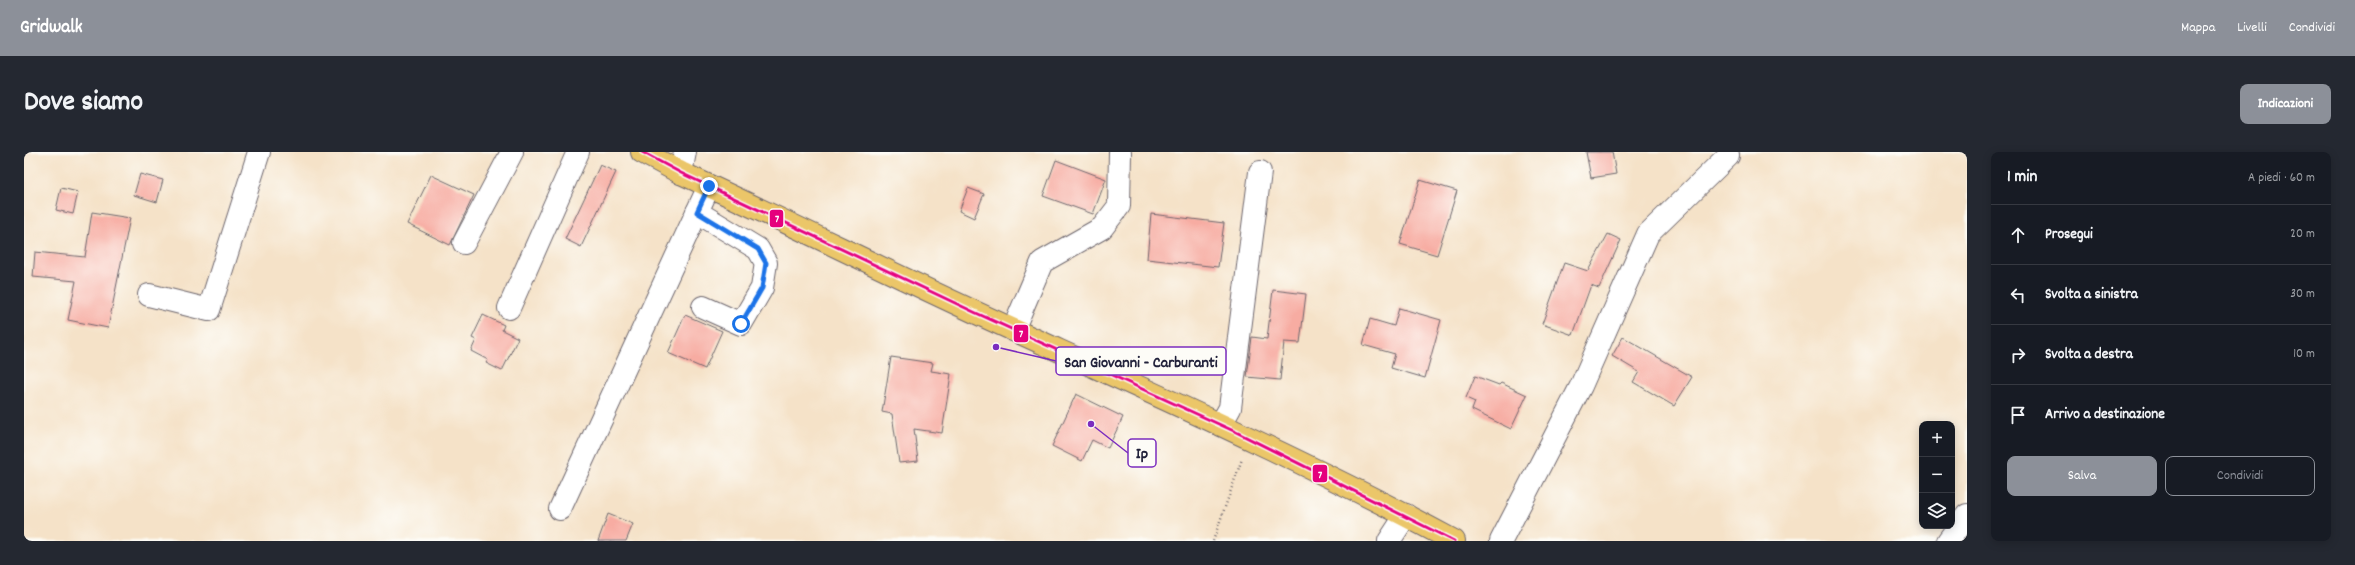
<!DOCTYPE html>
<html lang="it">
<meta charset="utf-8">
<style>
body{margin:0;font-family:Dekko,sans-serif;background:#242831;color:#f1f3f6}
.controls{position:absolute;right:12px;bottom:12px;display:grid;overflow:hidden;border-radius:8px;box-shadow:0 2px 10px #0003}
.controls button{width:36px;height:36px;display:grid;place-items:center;padding:0;border:0;border-bottom:1px solid #363941;background:#171b24;color:#f1f3f6;font:20px sans-serif}
.stop{position:absolute;width:12px;height:12px;margin:-9px;border:3px solid #1a73e8;border-radius:50%;background:#fff}
.stop.end{background:#1a73e8;border-color:#fff;box-shadow:0 1px 4px #0008}
.list{margin:0;padding:0;list-style:none}
h2{display:flex;justify-content:space-between;align-items:center;height:52px;margin:0;padding:0 16px;font-size:17px}
h2 small{font-size:13px;font-weight:400;color:#9ea1a6}
.list li{display:grid;grid-template-columns:26px 1fr auto;gap:12px;align-items:center;box-sizing:border-box;height:60px;padding:0 16px;border-top:1px solid #363941}
.list b{display:block;font-size:15px;white-space:nowrap}
.list em{font-size:13px;font-style:normal;color:#9ea1a6}
.actions{display:flex;gap:8px;padding:12px 16px}
.actions a{flex:1;padding:9px 0;border:1px solid #8c9099;border-radius:8px;text-align:center;font-size:14px;color:#8c9099}
.actions .main{background:#8c9099;color:#fff}
.icon{flex:none;width:22px;height:22px;fill:none;stroke:currentColor;stroke-width:2;stroke-linecap:round;stroke-linejoin:round}
.map{position:relative;flex:none;width:1943px;height:389px;overflow:hidden;border-radius:8px}
header{display:flex;align-items:center;gap:24px;box-sizing:border-box;height:56px;padding:0 20px;background:#8c9099;color:#fff}
header strong{font-size:19px}
nav{display:flex;gap:22px;margin-inline-start:auto;font-size:14px}
.intro{display:flex;align-items:center;justify-content:space-between;box-sizing:border-box;height:96px;padding:0 24px}
h1{margin:0;font-size:28px}
.button{padding:10px 18px;border-radius:8px;background:#8c9099;color:#fff;font-size:14px;font-weight:700}
main{display:flex;gap:24px;padding:0 24px}
aside{flex:1;background:#171b24;border-radius:8px;box-shadow:0 2px 10px #0003}
.map>svg:first-child{display:block}
.building{fill:#f7aca2}
.lines{fill:none;stroke-linecap:round;stroke-linejoin:round}
.minor-casing{stroke:#6c656c;stroke-width:24}
.major-casing{stroke:#6c656c;stroke-width:24}
.path{stroke:#6c656c;stroke-width:2.5;stroke-dasharray:1 3;stroke-linecap:butt}
.minor{stroke:#fff;stroke-width:22}
.major{stroke:#ebc669;stroke-width:22}
.bus-1-casing{stroke:#fdfcf7;stroke-width:6}
.bus-1{stroke:#e5007d;stroke-width:3}
.route{stroke:#1a73e8;stroke-width:5}
.leader{fill:none;stroke:#7b2cbf;stroke-width:1.5}
.callout-dot{fill:#7b2cbf;stroke:#fdfcf7;stroke-width:1.5}
.callout{fill:#fdfcf7;stroke:#7b2cbf;stroke-width:1.5}
.callout-label{font-size:16px;text-anchor:middle;font-weight:bold;fill:#22223b}
.line-badge{stroke:#fdfcf7;stroke-width:1.5}
.badge-label{font-size:11px;text-anchor:middle;font-weight:bold;fill:#fff}
</style>
<header>
<strong>Gridwalk</strong>
<nav><a>Mappa</a><a>Livelli</a><a>Condividi</a></nav>
</header>
<div class="intro"><h1>Dove siamo</h1><a class="button">Indicazioni</a></div>
<main>
<div class="map">
<svg width="1943" height="389" viewBox="0 0 1943 389">
<rect width="100%" height="100%" fill="#fdfcf7"/>
<filter id="ink" filterUnits="userSpaceOnUse"><feTurbulence type="fractalNoise" baseFrequency=".025" numOctaves="2"/><feDisplacementMap in="SourceGraphic" scale="8" xChannelSelector="R" yChannelSelector="G"/><feConvolveMatrix kernelMatrix="1 2 1 2 8 2 1 2 1" color-interpolation-filters="sRGB"/></filter>
<filter id="wash" filterUnits="userSpaceOnUse"><feTurbulence type="fractalNoise" baseFrequency=".012" numOctaves="4" result="noise"/><feDisplacementMap in="SourceGraphic" scale="16" xChannelSelector="R" yChannelSelector="G"/><feGaussianBlur stdDeviation="0.9" result="paint"/><feColorMatrix in="noise" values="0 0 0 0 0 0 0 0 0 0 0 0 0 0 0 0 0 1.4 0 .05"/><feComposite in="paint" operator="in"/></filter>
<g filter="url(#wash)">
<rect width="100%" height="100%" fill="#f5e2c8"/>
<g id="blocks">
<!-- building -->
<g class="building">
<path d="M 1562,0 L 1588,0 L 1592,22 L 1567,26 Z"/>
<path d="M 1032,8 L 1082,27 L 1069,62 L 1019,44 Z"/>
<path d="M 576,13 L 592,20 L 557,95 L 541,87 Z"/>
<path d="M 116,22 L 139,28 L 133,50 L 110,43 Z"/>
<path d="M 407,23 L 450,43 L 426,93 L 383,72 Z"/>
<path d="M 1396,28 L 1433,39 L 1413,103 L 1376,92 Z"/>
<path d="M 37,36 L 54,40 L 49,62 L 32,58 Z"/>
<path d="M 944,36 L 960,42 L 950,66 L 935,59 Z"/>
<path d="M 68,60 L 106,66 L 84,176 L 44,168 L 52,129 L 9,125 L 11,100 L 61,105 Z"/>
<path d="M 1127,62 L 1200,71 L 1194,115 L 1123,107 Z"/>
<path d="M 1584,82 L 1597,88 L 1575,136 L 1567,133 L 1549,183 L 1518,172 L 1540,111 L 1564,119 Z"/>
<path d="M 1249,138 L 1282,142 L 1276,191 L 1260,190 L 1256,228 L 1223,225 L 1228,185 L 1243,187 Z"/>
<path d="M 1375,156 L 1417,168 L 1401,226 L 1367,216 L 1371,202 L 1339,193 L 1346,167 L 1370,174 Z"/>
<path d="M 459,163 L 480,173 L 478,178 L 494,186 L 478,219 L 462,211 L 464,208 L 447,199 L 452,188 L 448,186 Z"/>
<path d="M 661,163 L 698,179 L 681,217 L 644,201 Z"/>
<path d="M 1599,185 L 1668,225 L 1650,254 L 1609,230 L 1615,220 L 1588,204 Z"/>
<path d="M 867,205 L 909,211 L 907,219 L 927,222 L 918,281 L 890,277 L 894,309 L 875,311 L 868,262 L 858,260 Z"/>
<path d="M 1451,224 L 1475,233 L 1477,231 L 1503,243 L 1487,277 L 1448,258 L 1451,250 L 1442,246 Z"/>
<path d="M 1052,242 L 1099,265 L 1084,296 L 1068,288 L 1058,309 L 1028,294 Z"/>
<path d="M 584,362 L 609,372 L 602,389 L 574,389 Z"/>
</g>
</g>
</g>
<g filter="url(#ink)">
<use href="#blocks" fill-opacity="0" stroke="#6c656c" stroke-width="1"/>
<g class="lines">
<defs>
<g id="minor">
<path d="M 657,21 L 661,0"/>
<path d="M 673,60 L 734,97 L 742,111 L 738,136 L 717,172 L 679,155"/>
<path d="M 440,91 L 488,0"/>
<path d="M 125,143 L 185,158 L 235,0"/>
<path d="M 485,156 L 554,0"/>
<path d="M 989,178 L 1018,110 L 1078,76 L 1095,54 L 1096,0"/>
<path d="M 1197,272 L 1206,256 L 1236,20"/>
<path d="M 536,357 L 685,34"/>
<path d="M 1365,389 L 1382,363"/>
<path d="M 1477,389 L 1557,234 L 1624,82 L 1704,4"/>
<path d="M 1924,389 L 1943,363"/>
</g>
<path id="major" d="M 618,0 L 657,21 C 769,72 879,128 992,179 C 1139,246 1287,312 1430,389"/>
</defs>
<!-- minor casing -->
<use href="#minor" class="minor-casing"/>
<!-- major casing -->
<use href="#major" class="major-casing"/>
<!-- path -->
<path class="path" d="M 1189,389 L 1218,307"/>
<!-- minor -->
<use href="#minor" class="minor"/>
<!-- major -->
<use href="#major" class="major"/>
<defs>
<path id="bus-1" d="M 618,0 L 657,21 L 950,160 L 1212,280 L 1430,389"/>
</defs>
<!-- bus-1 casing -->
<use href="#bus-1" class="bus-1-casing"/>
<!-- bus-1 -->
<use href="#bus-1" class="bus-1"/>
</g>
</g>
<g class="lines" filter="url(#ink)">
<!-- route -->
<path class="route" d="M 685,34 L 673,60 L 734,97 L 742,111 L 738,136 L 717,172"/>
</g>
<!-- callouts -->
<path class="leader" d="M972 195L1032 209M1067 272L1104 301"/>
<g class="callout-dot">
<circle cx="972" cy="195" r="4"/>
<circle cx="1067" cy="272" r="4"/>
</g>
<g class="callout">
<rect x="1032" y="195" width="170" height="28" rx="4"/>
<rect x="1104" y="287" width="28" height="28" rx="4"/>
</g>
<g class="callout-label">
<text x="1117" y="215">San Giovanni - Carburanti</text>
<text x="1118" y="306">Ip</text>
</g>
<g class="line-badge">
<rect x="745" y="57" width="15" height="19" rx="4" fill="#e5007d"/>
<rect x="989" y="172" width="16" height="19" rx="4" fill="#e5007d"/>
<rect x="1288" y="312" width="16" height="19" rx="4" fill="#e5007d"/>
</g>
<g class="badge-label">
<text x="753" y="70">7</text>
<text x="997" y="185">7</text>
<text x="1296" y="326">7</text>
</g>
</svg>
<div class="controls">
<button>+</button>
<button>−</button>
<button><svg class="icon" aria-label="layers" viewBox="0 0 24 24"><path d="M12 4l9 5-9 5-9-5zM3 14l9 5 9-5"/></svg></button>
</div>
<div class="stop" style="left:717px;top:172px"></div>
<div class="stop end" style="left:685px;top:34px"></div>
</div>
<aside>
<h2>1 min<small>A piedi · 60 m</small></h2>
<ul class="list">
<li><svg class="icon" aria-label="ahead" viewBox="0 0 24 24"><path d="M12 20V5M6 11l6-6 6 6"/></svg><div><b>Prosegui</b></div><em>20 m</em></li>
<li><svg class="icon" aria-label="left" viewBox="0 0 24 24"><path d="M17 20v-9H6M10 6l-5 5 5 5"/></svg><div><b>Svolta a sinistra</b></div><em>30 m</em></li>
<li><svg class="icon" aria-label="right" viewBox="0 0 24 24"><path d="M7 20v-9h11M14 6l5 5-5 5"/></svg><div><b>Svolta a destra</b></div><em>10 m</em></li>
<li><svg class="icon" aria-label="arrive" viewBox="0 0 24 24"><path d="M6 21V4h12l-3 4 3 4H6"/></svg><div><b>Arrivo a destinazione</b></div></li>
</ul>
<div class="actions"><a class="main">Salva</a><a>Condividi</a></div>
</aside>
</main>
